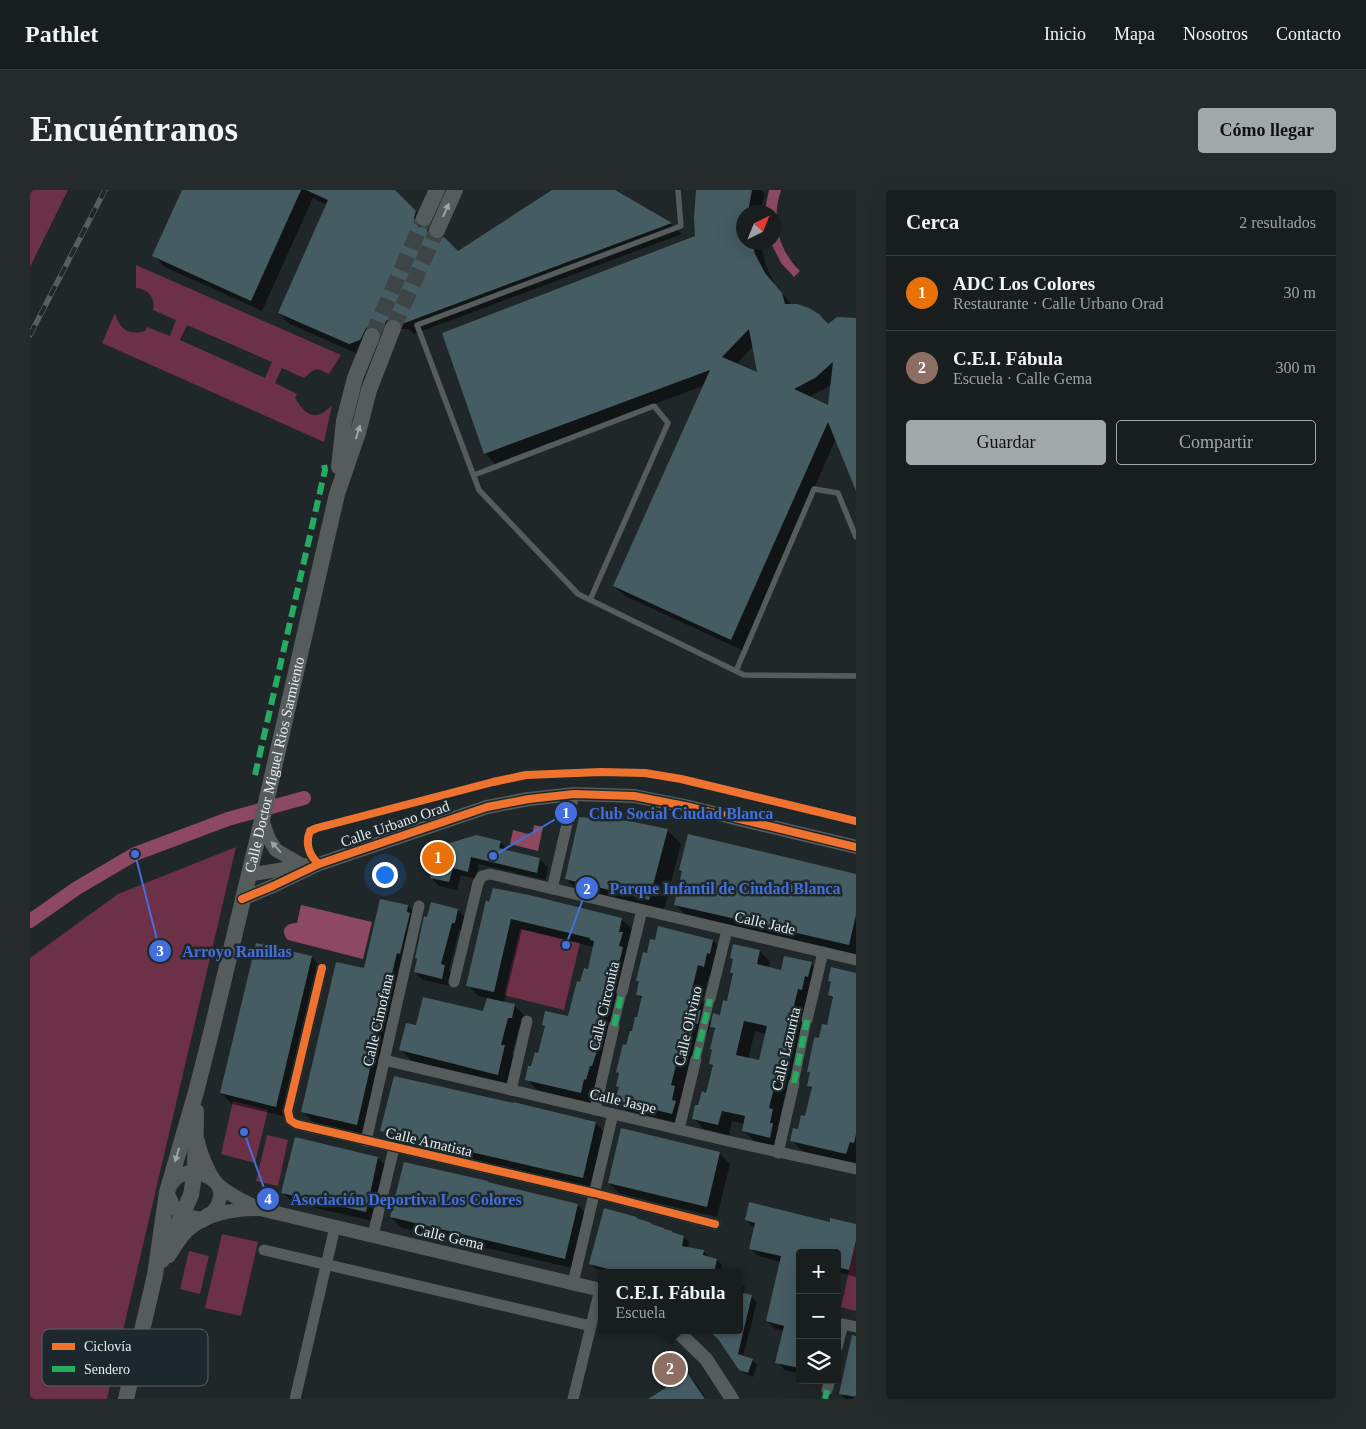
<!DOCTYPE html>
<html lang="es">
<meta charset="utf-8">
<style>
body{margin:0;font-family:"Times New Roman",serif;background:#252a2b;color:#f1f3f6}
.controls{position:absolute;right:15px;bottom:15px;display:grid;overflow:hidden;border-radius:5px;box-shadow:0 5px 20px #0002}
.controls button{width:45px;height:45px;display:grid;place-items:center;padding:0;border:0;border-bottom:1px solid #363b3c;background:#181d1e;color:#f1f3f6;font:25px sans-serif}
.compass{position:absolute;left:706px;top:15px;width:45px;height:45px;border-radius:50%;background:#181d1e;box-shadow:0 5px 20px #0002;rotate:43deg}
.you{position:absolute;left:354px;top:684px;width:18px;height:18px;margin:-12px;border:4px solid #fff;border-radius:50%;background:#1a73e8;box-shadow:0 0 0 8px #1a73e833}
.badge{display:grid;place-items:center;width:32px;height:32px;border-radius:50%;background:#a1a8aa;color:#fff;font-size:16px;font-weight:700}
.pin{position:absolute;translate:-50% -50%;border:2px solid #fff;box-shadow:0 1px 5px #0006}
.popup{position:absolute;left:568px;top:1079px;width:145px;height:65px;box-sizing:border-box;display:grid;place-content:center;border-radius:5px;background:#181d1e;filter:drop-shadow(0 1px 4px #0005);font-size:16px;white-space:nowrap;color:#9fa2a4}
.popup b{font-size:19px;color:#f1f3f6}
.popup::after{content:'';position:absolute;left:50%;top:100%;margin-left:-10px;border:10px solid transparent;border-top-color:#181d1e}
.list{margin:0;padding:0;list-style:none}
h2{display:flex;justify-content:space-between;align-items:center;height:65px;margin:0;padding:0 20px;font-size:21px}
h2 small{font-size:16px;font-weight:400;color:#9fa2a4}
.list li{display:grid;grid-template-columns:32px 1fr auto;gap:15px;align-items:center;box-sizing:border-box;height:75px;padding:0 20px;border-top:1px solid #363b3c}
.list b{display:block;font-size:19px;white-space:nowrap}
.list p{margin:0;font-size:16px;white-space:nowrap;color:#9fa2a4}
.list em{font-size:16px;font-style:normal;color:#9fa2a4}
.actions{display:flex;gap:10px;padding:15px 20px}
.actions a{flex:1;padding:11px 0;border:1px solid #a1a8aa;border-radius:5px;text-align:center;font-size:18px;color:#a1a8aa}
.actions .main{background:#a1a8aa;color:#111}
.icon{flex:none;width:28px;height:28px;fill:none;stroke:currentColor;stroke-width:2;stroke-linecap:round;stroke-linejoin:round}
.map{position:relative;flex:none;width:826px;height:1209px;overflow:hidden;border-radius:5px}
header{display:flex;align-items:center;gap:30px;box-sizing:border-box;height:70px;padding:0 25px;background:#181d1e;border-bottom:1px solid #363b3c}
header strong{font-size:24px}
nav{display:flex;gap:28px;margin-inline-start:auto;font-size:18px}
.intro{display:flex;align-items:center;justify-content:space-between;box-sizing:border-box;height:120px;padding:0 30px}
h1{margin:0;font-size:35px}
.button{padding:12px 22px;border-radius:5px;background:#a1a8aa;color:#111;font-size:18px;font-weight:700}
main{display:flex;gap:30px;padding:0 30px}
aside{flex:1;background:#181d1e;border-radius:5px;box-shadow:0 5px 20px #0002}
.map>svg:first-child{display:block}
.green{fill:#6c3047;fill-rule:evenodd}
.water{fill:#8c4961}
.shadow{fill:#0007;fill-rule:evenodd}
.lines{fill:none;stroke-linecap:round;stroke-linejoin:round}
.canal{stroke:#8c4961;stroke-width:14}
.building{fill:#455c63;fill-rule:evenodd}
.secondary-tunnel{stroke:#3e4546;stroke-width:16;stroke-dasharray:16 8;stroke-linecap:butt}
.service{stroke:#565b5c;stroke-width:5.5}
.pedestrian{stroke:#565b5c;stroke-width:9}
.minor{stroke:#565b5c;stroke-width:11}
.tertiary{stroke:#565b5c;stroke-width:14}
.secondary{stroke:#565b5c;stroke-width:16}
.rail-casing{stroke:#585d5e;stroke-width:5.5}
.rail{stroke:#1d282c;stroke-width:4;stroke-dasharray:11;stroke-linecap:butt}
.quiet{stroke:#26ab63;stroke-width:6;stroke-dasharray:12 6;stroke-linecap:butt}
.cycleway-casing{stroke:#1d282c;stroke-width:11}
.cycleway{stroke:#ef722f;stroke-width:8}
.oneway{fill:#9ea4a6}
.labels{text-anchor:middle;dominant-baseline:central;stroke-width:5;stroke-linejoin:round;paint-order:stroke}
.street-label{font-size:15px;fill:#e6edf0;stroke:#1d282c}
.key{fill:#1d282c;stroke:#596367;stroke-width:1}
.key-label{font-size:14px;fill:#e6edf0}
.leader{fill:none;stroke:#456edd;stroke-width:2}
.callout-dot{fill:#456edd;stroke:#1d282c;stroke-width:2}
.mark-label{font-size:15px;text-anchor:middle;font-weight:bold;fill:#fff}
.callout-label{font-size:16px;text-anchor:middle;font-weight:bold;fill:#456edd;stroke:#1d282c;stroke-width:5;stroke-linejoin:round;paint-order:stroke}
</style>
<header>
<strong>Pathlet</strong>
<nav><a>Inicio</a><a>Mapa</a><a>Nosotros</a><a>Contacto</a></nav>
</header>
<div class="intro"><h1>Encuéntranos</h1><a class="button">Cómo llegar</a></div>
<main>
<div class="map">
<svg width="826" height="1209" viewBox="0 0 826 1209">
<rect width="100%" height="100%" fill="#202728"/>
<!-- green -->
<g class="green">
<path d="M 0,0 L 38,0 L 0,77 Z"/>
<path d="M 106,75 L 311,165 L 299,184 L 288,179 L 282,181 L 274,188 L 252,178 L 245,193 L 267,204 L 265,208 C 276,226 286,232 302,215 L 294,252 L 72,153 L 85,123 C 89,139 99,146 115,141 L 117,137 L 140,146 L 146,130 L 123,120 C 126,108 118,99 106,98 ZM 157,135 L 242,172 L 235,188 L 150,150 Z"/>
<path d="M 206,657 L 77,1209 L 0,1209 L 0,768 L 88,704 Z"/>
<path d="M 490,739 L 550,753 L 534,820 L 474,805 Z"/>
<path d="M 203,911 L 238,920 L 225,973 L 191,964 Z"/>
<path d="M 237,945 L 258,950 L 248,996 L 226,991 Z"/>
<path d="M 192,1044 L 228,1052 L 211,1126 L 175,1118 Z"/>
<path d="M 826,1050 L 826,1121 L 811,1117 Z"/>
<path d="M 159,1061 L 179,1066 L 170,1104 L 150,1099 Z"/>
</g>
<!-- water -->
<g class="water">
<path d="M 739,0 L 751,0 C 741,29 748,60 770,81 L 764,87 L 751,73 L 741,53 L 744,52 L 744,22 L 736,22 L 736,14 Z"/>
<path d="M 504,635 L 513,637 L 508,661 L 480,654 L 483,640 L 502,645 Z"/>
<path d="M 271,715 L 342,732 L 333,769 L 258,750 C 249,740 256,733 267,733 Z"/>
</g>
<!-- shadow -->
<g class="shadow">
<path d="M 153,0 L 363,0 L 397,32 L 395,38 L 397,38 L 408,49 L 408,52 L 428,62 L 524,0 L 582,0 L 641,34 L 652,44 L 384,144 L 379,139 L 372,139 L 346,149 L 330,165 L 260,134 L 249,123 L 297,15 L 283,8 L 232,121 L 135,77 L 124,66 Z"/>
<path d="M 668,0 L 731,0 L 735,4 L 730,22 L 714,22 L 714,52 L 730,52 L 736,76 L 745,95 L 763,116 L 798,135 L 826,129 L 826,300 L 806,249 L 712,460 L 595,406 L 584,396 L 673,196 L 465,274 L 455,263 L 666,47 ZM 723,156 L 728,185 L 706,175 ZM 802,193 L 799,217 L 779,207 L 796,198 Z"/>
<path d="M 637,640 L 651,654 L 633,723 L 550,703 L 536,689 Z"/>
<path d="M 470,652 L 478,660 L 478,662 L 510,669 L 518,678 L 515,690 L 449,674 L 446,689 L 431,685 L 427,700 L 409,696 L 401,688 Z"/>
<path d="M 651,680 L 826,685 L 826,767 L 659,728 L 645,714 L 653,682 Z"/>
<path d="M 457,712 L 591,729 L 602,739 L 589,808 L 586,807 L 561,913 L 507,900 L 497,889 L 509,864 L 516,837 L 513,834 L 539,828 L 551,793 L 559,780 L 564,757 L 492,739 L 474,813 L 484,815 L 495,826 L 492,838 L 489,838 L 482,864 L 485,867 L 479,895 L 382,871 L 371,860 L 386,836 L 454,823 L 458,808 L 448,806 L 438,795 Z"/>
<path d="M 378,716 L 388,727 L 337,945 L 283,932 L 272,921 L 335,780 Z"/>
<path d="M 428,720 L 436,728 L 433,741 L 429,740 L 419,781 L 423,784 L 420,796 L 393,790 L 385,782 Z"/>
<path d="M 683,751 L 694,761 L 684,787 L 679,786 L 672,812 L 677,817 L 675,826 L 682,833 L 691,827 L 698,813 L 704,785 L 701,782 L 704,770 L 701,768 L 730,761 L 740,772 L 739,778 L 752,781 L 781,774 L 792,784 L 775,855 L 757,900 L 750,927 L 754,931 L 751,958 L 724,951 L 713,940 L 715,934 L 702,931 L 699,945 L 674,939 L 663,928 L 677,904 L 683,877 L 680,874 L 686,841 L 680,836 L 678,844 L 675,843 L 653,934 L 598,921 L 587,910 L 590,898 L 587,896 L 590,884 L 588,882 L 608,829 L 613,809 L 608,804 L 610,793 L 608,790 ZM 725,841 L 736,844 L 730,872 L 718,870 Z"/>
<path d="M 281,767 L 292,778 L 257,927 L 202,914 L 191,903 Z"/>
<path d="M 826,784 L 826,974 L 772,961 L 762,950 L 776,927 L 783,900 L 778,896 L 781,884 L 778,881 L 790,849 L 797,837 L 804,810 L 799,805 L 802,793 L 799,791 Z"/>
<path d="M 566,933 L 576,944 L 563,998 L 362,951 L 352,940 Z"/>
<path d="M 689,963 L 700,974 L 687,1027 L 590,1004 L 579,993 Z"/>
<path d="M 348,968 L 359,979 L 347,1032 L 264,1013 L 253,1003 Z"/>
<path d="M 548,1015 L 558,1026 L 546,1079 L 372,1038 L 361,1027 Z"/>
<path d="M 608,1030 L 621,1034 L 624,1036 L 654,1047 L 659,1052 L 658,1058 L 674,1062 L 679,1067 L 678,1068 L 687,1070 L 692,1075 L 691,1080 L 701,1083 L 581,1083 L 566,1079 L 561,1074 Z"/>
<path d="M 716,1030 L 801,1033 L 826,1035 L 826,1087 L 807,1082 L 807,1063 L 770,1063 L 770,1184 L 755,1180 L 747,1172 L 754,1141 L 745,1139 L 737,1131 L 751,1072 L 728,1066 L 720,1058 L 725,1039 Z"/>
<path d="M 709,1092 L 715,1097 L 713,1105 L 722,1107 L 727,1112 L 713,1167 L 722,1170 L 727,1175 L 723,1187 L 716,1184 L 710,1179 L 688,1148 L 709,1140 Z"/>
<path d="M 826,1155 L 826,1209 L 816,1209 L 810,1203 Z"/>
<path d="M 658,1185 L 666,1193 L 676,1209 L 632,1209 Z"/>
</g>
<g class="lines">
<!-- canal -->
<path class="canal" d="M 0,731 L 47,698 L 105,664 L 198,629 L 274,608"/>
</g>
<!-- building -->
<g class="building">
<path d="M 152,0 L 271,0 L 221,111 L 122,66 Z"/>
<path d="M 276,0 L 365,0 L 386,21 L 384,28 L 386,34 L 390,37 L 398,37 L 397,41 L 399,45 L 402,49 L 408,50 L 414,47 L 428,61 L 522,0 L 585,0 L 642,33 L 372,134 L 367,129 L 361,128 L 356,131 L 351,142 L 346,137 L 340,136 L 336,138 L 330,150 L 319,154 L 248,123 L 298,10 Z"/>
<path d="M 666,0 L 722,0 L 719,16 L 719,22 L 714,22 L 714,52 L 722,52 L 725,64 L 735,83 L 752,103 L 755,114 L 767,114 L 779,118 L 789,124 L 798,134 L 807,127 L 826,128 L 826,301 L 798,232 L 701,450 L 583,396 L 680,180 L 454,264 L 412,143 L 665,46 L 664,28 ZM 719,139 L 727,182 L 692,167 ZM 803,172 L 798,215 L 764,199 L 785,188 Z"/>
<path d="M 549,627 L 599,631 L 638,639 L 619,710 L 535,689 Z"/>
<path d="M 658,644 L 826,684 L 826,725 L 819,755 L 644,715 L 652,681 L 649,680 Z"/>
<path d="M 446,645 L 471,651 L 469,658 L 510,668 L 507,683 L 441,667 L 438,682 L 423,678 L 419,692 L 400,688 L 407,657 Z"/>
<path d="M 463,698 L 499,705 L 592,728 L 589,742 L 593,742 L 589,756 L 593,757 L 586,786 L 582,785 L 579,799 L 576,798 L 568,833 L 571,834 L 568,848 L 570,848 L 569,855 L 562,876 L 560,876 L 556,890 L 554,889 L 551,903 L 495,890 L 498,876 L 501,876 L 505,862 L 508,863 L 515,836 L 512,835 L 515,821 L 538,826 L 547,791 L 550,792 L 554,778 L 558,779 L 564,751 L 560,750 L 560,748 L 481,729 L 464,802 L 436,796 L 456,710 L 459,712 Z"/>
<path d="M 350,709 L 378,715 L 377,722 L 380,723 L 370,764 L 367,763 L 365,771 L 327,935 L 271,922 L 306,772 L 334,778 Z"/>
<path d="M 401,712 L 428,719 L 425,733 L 422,733 L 411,774 L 415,775 L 412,789 L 384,782 L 387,769 L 385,768 L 394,726 L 397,727 Z"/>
<path d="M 628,736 L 683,750 L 680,764 L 677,763 L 674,777 L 668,775 L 661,803 L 667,805 L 664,819 L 671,820 L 668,834 L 664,833 L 659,855 L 655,854 L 652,868 L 648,867 L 641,895 L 645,896 L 642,910 L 646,911 L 642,924 L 585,910 L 589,897 L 586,896 L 589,883 L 586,882 L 593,854 L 596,855 L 600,841 L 602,841 L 605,827 L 607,827 L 612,806 L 606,805 L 609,791 L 606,791 L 613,762 L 617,763 L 620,749 L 625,750 Z"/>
<path d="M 226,753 L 282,766 L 246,917 L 190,903 Z"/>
<path d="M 703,754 L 730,760 L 727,774 L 751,780 L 754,766 L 782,772 L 778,787 L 775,786 L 772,800 L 768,799 L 761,828 L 765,828 L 762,842 L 765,843 L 757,877 L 753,876 L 750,891 L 746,890 L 739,918 L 743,919 L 740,933 L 743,933 L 740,948 L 712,941 L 715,926 L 711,925 L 692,921 L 688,935 L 662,929 L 665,915 L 668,915 L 672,901 L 676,903 L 683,875 L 679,874 L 682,860 L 680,859 L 685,838 L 680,837 L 683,823 L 690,825 L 693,810 L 697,811 L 703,783 L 700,783 L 703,769 L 700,768 ZM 714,831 L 737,836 L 729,870 L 706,865 Z"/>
<path d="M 801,777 L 826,783 L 826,944 L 824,953 L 820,952 L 816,964 L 760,951 L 763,938 L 768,939 L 771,925 L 775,926 L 782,897 L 777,896 L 780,882 L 777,882 L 783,853 L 785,847 L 789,848 L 792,834 L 797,835 L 803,807 L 798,805 L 801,792 L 798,791 Z"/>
<path d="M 393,807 L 453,821 L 457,808 L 485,814 L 482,828 L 478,828 L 471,855 L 475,855 L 468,885 L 369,860 L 376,833 L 386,835 Z"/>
<path d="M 364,886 L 483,913 L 483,912 L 566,932 L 553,988 L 350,941 Z"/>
<path d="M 591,938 L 690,962 L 677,1017 L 578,993 Z"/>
<path d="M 265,947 L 348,967 L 336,1022 L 251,1003 Z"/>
<path d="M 374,972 L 458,991 L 458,992 L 548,1014 L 535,1069 L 360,1027 Z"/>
<path d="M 719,1012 L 800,1032 L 800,1028 L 826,1034 L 826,1050 L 819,1080 L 807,1077 L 807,1063 L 770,1063 L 770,1178 L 745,1173 L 754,1136 L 736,1131 L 751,1066 L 719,1059 L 725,1033 L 715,1030 Z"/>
<path d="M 574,1018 L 607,1027 L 606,1028 L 622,1033 L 621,1034 L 634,1038 L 634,1039 L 642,1041 L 642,1042 L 654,1046 L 652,1056 L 674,1060 L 673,1065 L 687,1069 L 684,1083 L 593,1083 L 559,1074 Z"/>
<path d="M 709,1102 L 722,1105 L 708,1164 L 723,1169 L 718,1183 L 709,1180 L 688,1149 L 678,1140 L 709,1140 Z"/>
<path d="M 822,1145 L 826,1146 L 826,1207 L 809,1204 Z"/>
<path d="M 658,1184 L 675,1209 L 618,1209 Z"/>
</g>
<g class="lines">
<!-- secondary-tunnel -->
<g class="secondary-tunnel">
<path d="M 363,138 L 407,40"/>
<path d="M 342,146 L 394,28"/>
</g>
<!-- service -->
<g class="service">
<path d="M 648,0 L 651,36 L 387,135 L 449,300 L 548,404 L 714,485 L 826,486"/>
<path d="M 444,285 L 624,216 L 638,233 L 560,410"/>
<path d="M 706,481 L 784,299 L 808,303 L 826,347"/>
</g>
<!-- pedestrian -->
<g class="pedestrian">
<path d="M 584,836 L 592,802"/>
<path d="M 666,869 L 680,809"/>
<path d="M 764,893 L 777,830"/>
</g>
<!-- minor -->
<g class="minor">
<path d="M 522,699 L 544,604"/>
<path d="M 292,778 L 258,921 L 260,930 L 266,934 L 564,1003 L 685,1034"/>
<path d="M 424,792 L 448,693 L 452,686 L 460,684 L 826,770"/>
<path d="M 592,802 L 612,720"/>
<path d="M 680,809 L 697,740"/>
<path d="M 777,830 L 793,762"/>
<path d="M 354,870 L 698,951 L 826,979"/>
<path d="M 481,900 L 497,831"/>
<path d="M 565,920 L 584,836"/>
<path d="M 649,939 L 666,869"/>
<path d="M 336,951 L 389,716"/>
<path d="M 748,963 L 764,893"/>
<path d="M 343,1045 L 364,958"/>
<path d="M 234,1060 L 561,1136"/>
<path d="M 543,1093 L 583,924"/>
<path d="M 807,1157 L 813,1134 L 826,1137"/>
<path d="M 797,1200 L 800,1190"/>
<path d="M 265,1209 L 305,1037"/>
<path d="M 543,1209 L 570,1099"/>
</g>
<!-- tertiary -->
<g class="tertiary">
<path d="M 232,630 L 239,649 L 246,660 L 272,675"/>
<path d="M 218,685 L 278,675"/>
<path d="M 212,709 L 243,696 L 289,674 L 457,617 L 499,609 L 544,604 L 604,606 L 655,616 L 826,657"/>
<path d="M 168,951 C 170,962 178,982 185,991 C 194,1003 217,1013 230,1019 L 571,1100"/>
<path d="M 152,1026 L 143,1015 L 137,1002 C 145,987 148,985 165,980 C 171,984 181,987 186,993 C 195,1003 188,1019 179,1025"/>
<path d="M 139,1066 C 144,1058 150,1048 157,1041 C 174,1024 203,1019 227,1019"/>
<path d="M 646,1140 L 676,1169 L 702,1209"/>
</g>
<!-- secondary -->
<g class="secondary">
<path d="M 394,28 L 407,0"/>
<path d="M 407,40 L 425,0"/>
<path d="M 309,277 L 314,231 L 325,188 L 342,146"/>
<path d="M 152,1026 L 172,1030 L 179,1025"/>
<path d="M 132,1070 L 161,1005 L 165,980 L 166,921"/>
<path id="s1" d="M 96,1209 L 125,1085 L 137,1002 L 166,902 L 181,843 L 232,630 L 307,304 L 328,243 L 339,200 L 363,138"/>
</g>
<defs>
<path id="rail" d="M 0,145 L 75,0"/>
</defs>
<!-- rail casing -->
<use href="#rail" class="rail-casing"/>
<!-- rail -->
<use href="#rail" class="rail"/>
<!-- quiet -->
<g class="quiet">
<path d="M 225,585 L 295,280 L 294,274"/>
<path d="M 584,836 L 592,802"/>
<path d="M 666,869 L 680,809"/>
<path d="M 764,893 L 777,830"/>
<path d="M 795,1209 L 797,1200"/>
</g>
<defs>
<g id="cycleway">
<path d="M 289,674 C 279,666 275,653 280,641 L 287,638 L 463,592 L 496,585 L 571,582 L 615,583 L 651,589 L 826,631"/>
<path d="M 212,709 L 243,696 L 289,674 L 457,617 L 499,609 L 544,604 L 604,606 L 655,616 L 826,657"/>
<path d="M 292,778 L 258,921 L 260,930 L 266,934 L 564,1003 L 685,1034"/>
</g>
</defs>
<!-- cycleway casing -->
<use href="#cycleway" class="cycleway-casing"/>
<!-- cycleway -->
<use href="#cycleway" class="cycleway"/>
</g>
<!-- one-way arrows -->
<defs><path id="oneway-solid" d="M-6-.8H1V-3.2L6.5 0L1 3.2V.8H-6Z" transform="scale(1.25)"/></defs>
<g class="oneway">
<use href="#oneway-solid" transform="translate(416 20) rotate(-66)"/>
<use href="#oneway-solid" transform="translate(328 242) rotate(-73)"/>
<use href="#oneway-solid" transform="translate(246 657) rotate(-132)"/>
<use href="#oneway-solid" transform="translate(147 965) rotate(106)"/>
</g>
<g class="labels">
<!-- street labels -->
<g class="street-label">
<text stroke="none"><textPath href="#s1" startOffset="652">Calle Doctor Miguel Rios Sarmiento</textPath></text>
<text transform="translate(365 634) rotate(-19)">Calle Urbano Orad</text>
<text transform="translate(735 733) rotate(13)">Calle Jade</text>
<text transform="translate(574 816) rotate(-77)">Calle Circonita</text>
<text transform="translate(348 830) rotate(-77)">Calle Cimofana</text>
<text transform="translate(658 836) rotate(-77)">Calle Olivino</text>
<text transform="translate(756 859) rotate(-77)">Calle Lazurita</text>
<text transform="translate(593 911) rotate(13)">Calle Jaspe</text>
<text transform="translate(399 952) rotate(13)">Calle Amatista</text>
<text transform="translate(419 1047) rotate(13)">Calle Gema</text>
</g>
</g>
<!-- legend -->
<rect x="12" y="1139" width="166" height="57" rx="8" class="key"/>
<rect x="22" y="1153" width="23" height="7" fill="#ef722f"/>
<rect x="22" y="1176" width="23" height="6" fill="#26ab63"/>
<g class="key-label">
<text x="54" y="1161">Ciclovía</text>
<text x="54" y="1184">Sendero</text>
</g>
<!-- callouts -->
<path class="leader" d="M463 666L536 623M536 755L557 698M105 664L130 761M214 942L238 1009"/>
<g class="callout-dot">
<circle cx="463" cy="666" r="5"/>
<circle cx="536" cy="755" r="5"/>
<circle cx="105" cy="664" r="5"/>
<circle cx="214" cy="942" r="5"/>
<circle cx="536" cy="623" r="12"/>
<circle cx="557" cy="698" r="12"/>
<circle cx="130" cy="761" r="12"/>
<circle cx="238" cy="1009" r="12"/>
</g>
<g class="mark-label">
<text x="536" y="628">1</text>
<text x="557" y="704">2</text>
<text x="130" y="766">3</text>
<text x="238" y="1014">4</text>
</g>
<g class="callout-label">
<text x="651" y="629">Club Social Ciudad Blanca</text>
<text x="695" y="704">Parque Infantil de Ciudad Blanca</text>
<text x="207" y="767">Arroyo Ranillas</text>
<text x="376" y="1015">Asociación Deportiva Los Colores</text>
</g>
</svg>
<div class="controls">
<button>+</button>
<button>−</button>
<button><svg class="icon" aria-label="layers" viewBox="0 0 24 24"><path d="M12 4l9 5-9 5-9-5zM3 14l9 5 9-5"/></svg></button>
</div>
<svg class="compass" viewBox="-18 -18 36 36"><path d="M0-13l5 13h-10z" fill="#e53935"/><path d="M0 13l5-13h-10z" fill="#9fa2a4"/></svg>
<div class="you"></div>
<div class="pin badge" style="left:408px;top:668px;background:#e8710a">1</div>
<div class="pin badge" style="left:640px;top:1179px;background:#8d6e63">2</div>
<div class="popup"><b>C.E.I. Fábula</b>Escuela</div>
</div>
<aside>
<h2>Cerca<small>2 resultados</small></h2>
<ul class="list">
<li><span class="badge" style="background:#e8710a">1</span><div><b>ADC Los Colores</b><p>Restaurante · Calle Urbano Orad</p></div><em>30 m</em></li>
<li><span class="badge" style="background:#8d6e63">2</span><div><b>C.E.I. Fábula</b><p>Escuela · Calle Gema</p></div><em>300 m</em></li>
</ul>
<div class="actions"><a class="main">Guardar</a><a>Compartir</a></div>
</aside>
</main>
